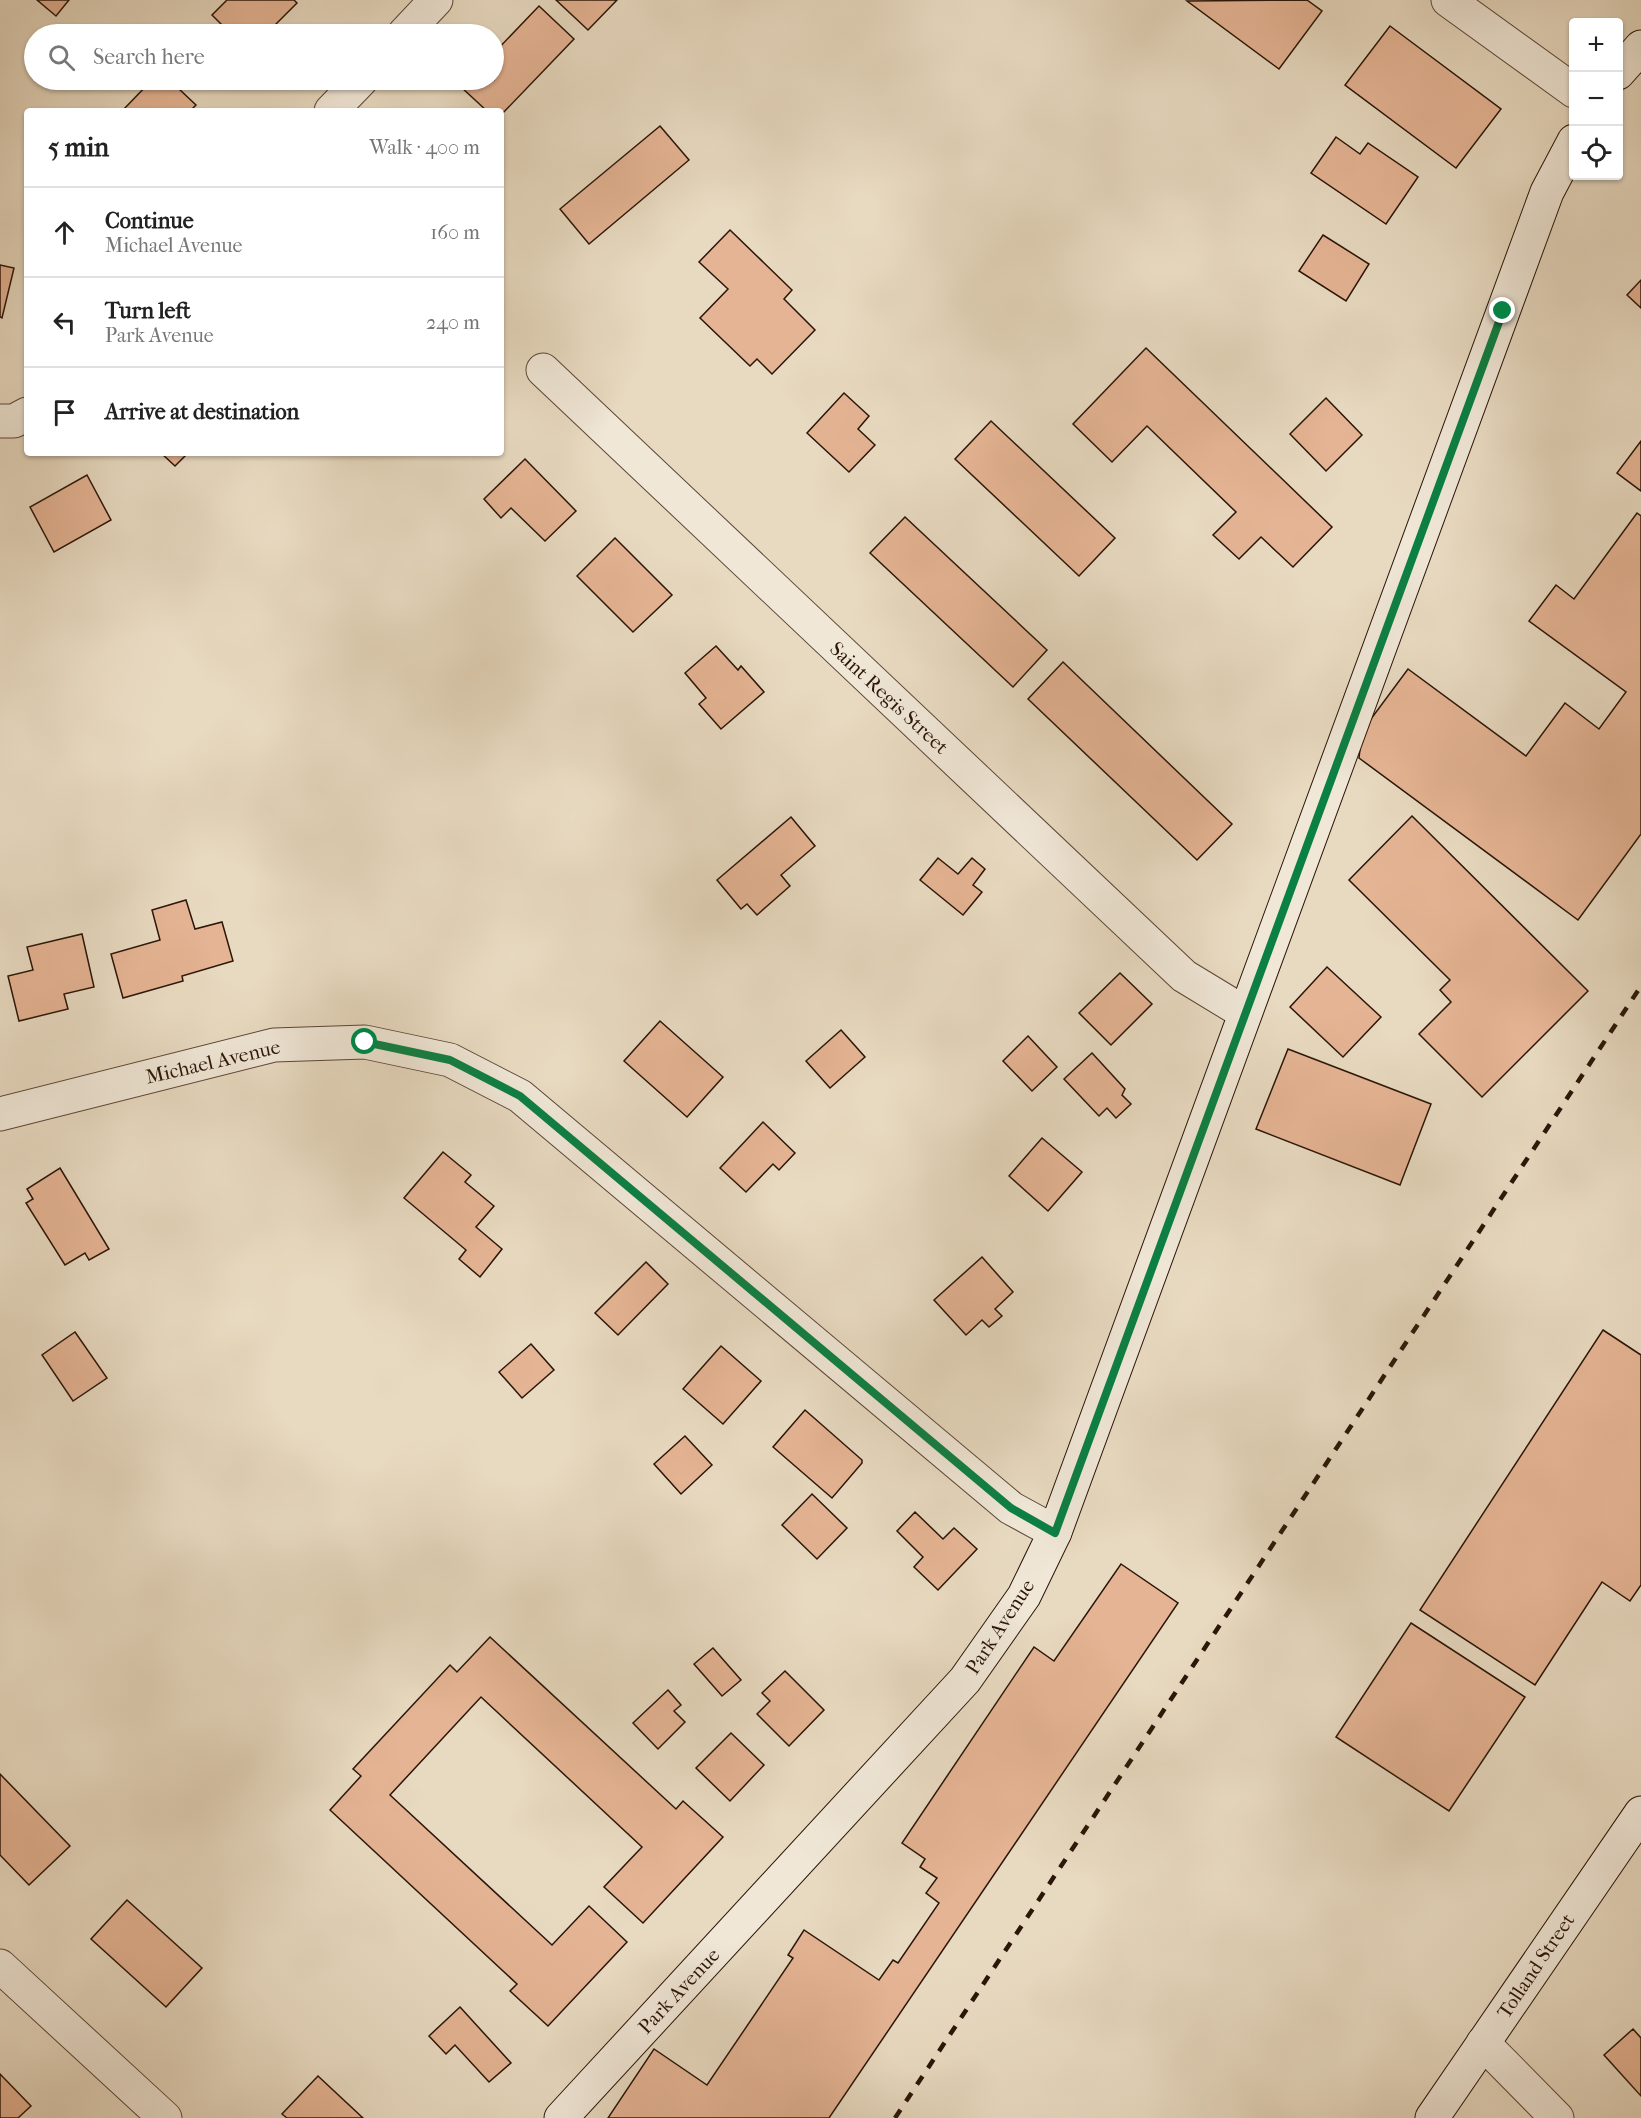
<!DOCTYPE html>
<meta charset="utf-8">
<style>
body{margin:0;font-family:"IM FELL French Canon",serif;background:#f2f2f2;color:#222}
.controls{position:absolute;right:18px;top:18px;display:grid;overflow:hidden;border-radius:6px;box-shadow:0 2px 4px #0004}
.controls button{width:54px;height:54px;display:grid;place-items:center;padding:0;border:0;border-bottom:2px solid #e0e0e0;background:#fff;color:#222;font:30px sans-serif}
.stop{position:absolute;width:18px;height:18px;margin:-14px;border:4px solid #0b8043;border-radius:50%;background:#fff}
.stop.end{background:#0b8043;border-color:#fff;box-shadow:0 2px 6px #0008}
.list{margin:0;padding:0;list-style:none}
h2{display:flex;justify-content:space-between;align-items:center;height:78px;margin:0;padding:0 24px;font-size:26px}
h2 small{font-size:20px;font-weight:400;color:#767676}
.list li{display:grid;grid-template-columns:39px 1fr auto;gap:18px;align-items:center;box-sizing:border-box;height:90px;padding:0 24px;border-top:2px solid #e0e0e0}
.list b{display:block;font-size:22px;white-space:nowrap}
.list p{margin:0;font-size:20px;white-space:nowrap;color:#767676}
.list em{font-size:20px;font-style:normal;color:#767676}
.icon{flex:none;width:33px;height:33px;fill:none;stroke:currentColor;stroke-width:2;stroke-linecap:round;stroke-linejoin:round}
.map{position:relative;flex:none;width:1641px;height:2118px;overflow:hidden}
.search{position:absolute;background:#fff;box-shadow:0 2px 4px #0004;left:24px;top:24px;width:480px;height:66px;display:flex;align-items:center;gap:15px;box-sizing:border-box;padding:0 21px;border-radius:33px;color:#767676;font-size:22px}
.panel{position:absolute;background:#fff;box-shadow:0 2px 4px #0004;left:24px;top:108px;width:480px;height:348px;border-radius:6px}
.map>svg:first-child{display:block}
.building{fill:#e5b494;stroke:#2a1507;stroke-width:1.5}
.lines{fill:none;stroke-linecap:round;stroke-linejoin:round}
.street-casing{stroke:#5a4636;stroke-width:35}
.secondary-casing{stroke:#2a1507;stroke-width:35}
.street{stroke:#f0e7d7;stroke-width:33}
.secondary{stroke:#f0e7d7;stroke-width:33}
.rail{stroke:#2a1507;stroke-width:4.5;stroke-dasharray:10 10;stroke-linecap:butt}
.route{stroke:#0b8043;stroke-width:8}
.labels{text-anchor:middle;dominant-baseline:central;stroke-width:4.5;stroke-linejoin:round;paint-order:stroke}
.street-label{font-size:20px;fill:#2a1507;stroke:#f0e7d7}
</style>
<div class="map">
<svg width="1641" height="2118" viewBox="0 0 1641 2118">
<rect width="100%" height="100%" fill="#e8dac1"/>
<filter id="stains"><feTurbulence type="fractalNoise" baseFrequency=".00333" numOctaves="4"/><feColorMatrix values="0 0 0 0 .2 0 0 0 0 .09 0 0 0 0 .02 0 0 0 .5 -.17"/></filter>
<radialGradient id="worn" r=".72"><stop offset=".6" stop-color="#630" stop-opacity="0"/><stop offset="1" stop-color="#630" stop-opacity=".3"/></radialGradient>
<!-- building -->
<g class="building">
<path d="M 37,0 L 69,0 L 56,16 Z"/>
<path d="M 227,0 L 294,0 L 297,3 L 266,34 L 231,34 L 212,15 Z"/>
<path d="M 556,0 L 617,0 L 588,30 Z"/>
<path d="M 1307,0 L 1322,11 L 1279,69 L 1187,1 Z"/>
<path d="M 539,6 L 574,39 L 501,115 L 501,111 L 487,111 L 461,87 L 468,80 L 494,80 L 494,53 Z"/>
<path d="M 1390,26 L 1501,109 L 1456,168 L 1345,85 Z"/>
<path d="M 152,80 L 187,80 L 178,88 L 196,105 L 190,111 L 122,111 Z"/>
<path d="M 660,126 L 689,160 L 589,244 L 560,209 Z"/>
<path d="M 1336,137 L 1360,154 L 1368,143 L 1418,177 L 1386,224 L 1311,173 Z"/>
<path d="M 730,230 L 792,290 L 784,299 L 815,330 L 772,374 L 757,359 L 750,366 L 700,318 L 728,289 L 699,262 Z"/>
<path d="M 1323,235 L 1369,264 L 1346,301 L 1299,271 Z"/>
<path d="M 0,265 L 14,268 L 2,318 L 0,317 Z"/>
<path d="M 1641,280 L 1641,308 L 1627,295 Z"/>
<path d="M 1146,348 L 1332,527 L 1293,567 L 1261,537 L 1239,559 L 1213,535 L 1236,512 L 1147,426 L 1112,462 L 1073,424 Z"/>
<path d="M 844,393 L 869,416 L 858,429 L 875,445 L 849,472 L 807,433 Z"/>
<path d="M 1326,398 L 1362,435 L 1326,471 L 1290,434 Z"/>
<path d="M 991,421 L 1115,538 L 1079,576 L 955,459 Z"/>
<path d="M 1641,441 L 1641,491 L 1617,473 Z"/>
<path d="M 161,453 L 188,453 L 175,466 Z"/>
<path d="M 525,459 L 576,511 L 545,541 L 511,508 L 501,518 L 484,499 Z"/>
<path d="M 87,475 L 111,520 L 54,552 L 30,507 Z"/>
<path d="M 1637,513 L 1641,516 L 1641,834 L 1578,920 L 1359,758 L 1362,731 L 1408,669 L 1526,756 L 1565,703 L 1599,729 L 1626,692 L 1529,621 L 1556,585 L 1574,599 Z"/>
<path d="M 905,517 L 1047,650 L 1013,687 L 870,553 Z"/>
<path d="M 615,538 L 672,595 L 633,632 L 577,576 Z"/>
<path d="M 716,646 L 738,670 L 741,666 L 764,692 L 721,729 L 699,704 L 706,698 L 685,673 Z"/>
<path d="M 1063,662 L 1232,824 L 1197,860 L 1028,699 Z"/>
<path d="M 1412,816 L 1588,991 L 1482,1097 L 1419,1034 L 1451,1002 L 1440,990 L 1450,980 L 1349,880 Z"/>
<path d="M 791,817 L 815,846 L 781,875 L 790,886 L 757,915 L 747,904 L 741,909 L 717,880 Z"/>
<path d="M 938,858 L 958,874 L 972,858 L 985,869 L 973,885 L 982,892 L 963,915 L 920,880 Z"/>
<path d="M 186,900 L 195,929 L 222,922 L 233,961 L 182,976 L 183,981 L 123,998 L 111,954 L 160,940 L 152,910 Z"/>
<path d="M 82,934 L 94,987 L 64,994 L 68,1009 L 19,1021 L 8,976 L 33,970 L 27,947 Z"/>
<path d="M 1327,967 L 1381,1017 L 1343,1057 L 1290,1007 Z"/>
<path d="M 1120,973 L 1152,1004 L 1111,1045 L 1079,1013 Z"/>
<path d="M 660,1021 L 723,1077 L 687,1117 L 624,1061 Z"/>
<path d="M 841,1030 L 865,1057 L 830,1088 L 806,1061 Z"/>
<path d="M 1028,1036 L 1057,1067 L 1032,1091 L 1003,1061 Z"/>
<path d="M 1288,1049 L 1431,1104 L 1400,1185 L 1256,1129 Z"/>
<path d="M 1092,1053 L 1125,1089 L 1122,1095 L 1131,1104 L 1116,1118 L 1107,1108 L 1099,1116 L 1064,1079 Z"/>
<path d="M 763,1122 L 795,1153 L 779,1170 L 773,1164 L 746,1192 L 720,1168 Z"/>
<path d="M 1042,1138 L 1082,1172 L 1048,1211 L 1009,1176 Z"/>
<path d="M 443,1152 L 471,1175 L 465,1182 L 494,1206 L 476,1227 L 502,1249 L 480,1277 L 459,1259 L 466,1250 L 404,1198 Z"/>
<path d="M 60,1168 L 109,1249 L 89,1260 L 85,1253 L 65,1265 L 26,1203 L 33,1199 L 27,1189 Z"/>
<path d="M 982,1257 L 1013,1292 L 995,1309 L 1002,1316 L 989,1327 L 982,1320 L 966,1335 L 934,1300 Z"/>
<path d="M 646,1262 L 668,1284 L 618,1335 L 595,1313 Z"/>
<path d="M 1603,1330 L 1641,1355 L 1641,1585 L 1630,1601 L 1602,1582 L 1535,1685 L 1420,1610 Z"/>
<path d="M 75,1332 L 107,1378 L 73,1401 L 42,1355 Z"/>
<path d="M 531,1344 L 554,1370 L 522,1398 L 499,1372 Z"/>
<path d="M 721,1346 L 761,1381 L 723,1424 L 683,1389 Z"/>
<path d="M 805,1410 L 862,1460 L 862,1463 L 832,1498 L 773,1447 Z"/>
<path d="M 685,1436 L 712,1465 L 681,1494 L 654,1464 Z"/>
<path d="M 812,1494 L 847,1528 L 817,1559 L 782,1525 Z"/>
<path d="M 915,1512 L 943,1539 L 954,1528 L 977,1549 L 938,1590 L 914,1567 L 923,1557 L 897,1531 Z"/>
<path d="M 1121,1564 L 1178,1603 L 829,2118 L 608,2118 L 654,2049 L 707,2085 L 793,1958 L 788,1955 L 804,1930 L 879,1980 L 893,1960 L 898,1963 L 939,1903 L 926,1893 L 937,1878 L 920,1867 L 925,1859 L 902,1843 L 1034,1647 L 1054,1661 Z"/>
<path d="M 1411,1623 L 1525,1697 L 1449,1811 L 1336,1737 Z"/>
<path d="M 490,1637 L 676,1809 L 683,1801 L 723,1837 L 643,1923 L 604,1887 L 642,1847 L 481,1697 L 390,1795 L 552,1945 L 589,1906 L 627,1942 L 548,2026 L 510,1991 L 517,1984 L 330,1810 L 361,1776 L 353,1769 L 450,1665 L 457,1672 Z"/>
<path d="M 713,1648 L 741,1680 L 722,1696 L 694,1664 Z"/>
<path d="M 785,1671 L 824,1710 L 789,1746 L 757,1714 L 770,1701 L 762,1693 Z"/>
<path d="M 668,1690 L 681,1705 L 674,1711 L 685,1722 L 658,1749 L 633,1723 Z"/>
<path d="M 731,1733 L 764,1765 L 730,1801 L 696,1768 Z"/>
<path d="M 0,1774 L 70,1846 L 29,1885 L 0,1855 Z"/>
<path d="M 127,1900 L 202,1968 L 166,2007 L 91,1939 Z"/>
<path d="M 460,2007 L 511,2063 L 489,2082 L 455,2045 L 446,2054 L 429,2036 Z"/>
<path d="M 1633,2029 L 1641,2038 L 1641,2096 L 1604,2055 Z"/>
<path d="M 0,2074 L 31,2106 L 18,2118 L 0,2118 Z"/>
<path d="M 318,2076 L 363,2118 L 287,2118 L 282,2114 Z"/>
</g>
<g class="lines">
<defs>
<g id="street">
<path d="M 1448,0 L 1574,91"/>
<path d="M 404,34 L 436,0"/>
<path d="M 331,111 L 361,80"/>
<path d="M 543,370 L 1184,976 L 1245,1013"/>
<path d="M 0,421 L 14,421 L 27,414"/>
<path d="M 0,1114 L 274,1045 L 365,1042 L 450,1060 L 520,1096 L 1011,1508 L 1055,1532"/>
<path d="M 0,1966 L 165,2118"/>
<path d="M 1483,2043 L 1557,2118"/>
</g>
<g id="secondary">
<path d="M 1618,73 L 1641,47"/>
<path d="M 561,2118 L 965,1680 L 1024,1596 L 1055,1532 L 1547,192 L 1574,141"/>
<path d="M 1432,2118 L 1641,1813"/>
</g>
</defs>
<!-- street casing -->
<use href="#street" class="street-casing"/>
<!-- secondary casing -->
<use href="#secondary" class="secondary-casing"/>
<!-- street -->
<use href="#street" class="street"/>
<!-- secondary -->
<use href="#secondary" class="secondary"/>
<!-- rail -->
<path class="rail" d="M 895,2118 L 1641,986"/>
</g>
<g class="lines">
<!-- route -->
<path class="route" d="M 365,1042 L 450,1060 L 520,1096 L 1011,1508 L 1055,1533 L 1503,311"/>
</g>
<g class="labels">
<!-- street labels -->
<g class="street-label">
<text transform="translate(889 698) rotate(43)">Saint Regis Street</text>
<text transform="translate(213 1062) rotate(-13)">Michael Avenue</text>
<text transform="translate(1000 1627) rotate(-57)">Park Avenue</text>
<text transform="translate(1536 1966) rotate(-56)">Tolland Street</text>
<text transform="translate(679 1991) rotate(-47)">Park Avenue</text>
</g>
</g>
<rect width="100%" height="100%" filter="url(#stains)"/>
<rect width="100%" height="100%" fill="url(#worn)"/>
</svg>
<div class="controls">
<button>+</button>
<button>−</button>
<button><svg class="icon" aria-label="locate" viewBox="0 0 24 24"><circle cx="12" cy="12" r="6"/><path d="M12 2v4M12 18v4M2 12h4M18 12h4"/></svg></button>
</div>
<div class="stop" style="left:365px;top:1042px"></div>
<div class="stop end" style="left:1503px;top:311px"></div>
<div class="search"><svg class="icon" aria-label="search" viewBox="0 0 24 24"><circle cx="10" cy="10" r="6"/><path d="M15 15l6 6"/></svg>Search here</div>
<section class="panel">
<h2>5 min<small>Walk · 400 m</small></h2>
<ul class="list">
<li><svg class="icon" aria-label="ahead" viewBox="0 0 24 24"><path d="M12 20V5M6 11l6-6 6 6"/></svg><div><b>Continue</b><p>Michael Avenue</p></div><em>160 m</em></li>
<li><svg class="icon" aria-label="left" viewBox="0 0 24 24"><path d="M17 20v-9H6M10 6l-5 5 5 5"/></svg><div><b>Turn left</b><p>Park Avenue</p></div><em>240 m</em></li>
<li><svg class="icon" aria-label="arrive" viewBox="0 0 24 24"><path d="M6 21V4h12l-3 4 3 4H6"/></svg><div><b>Arrive at destination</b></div></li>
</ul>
</section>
</div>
